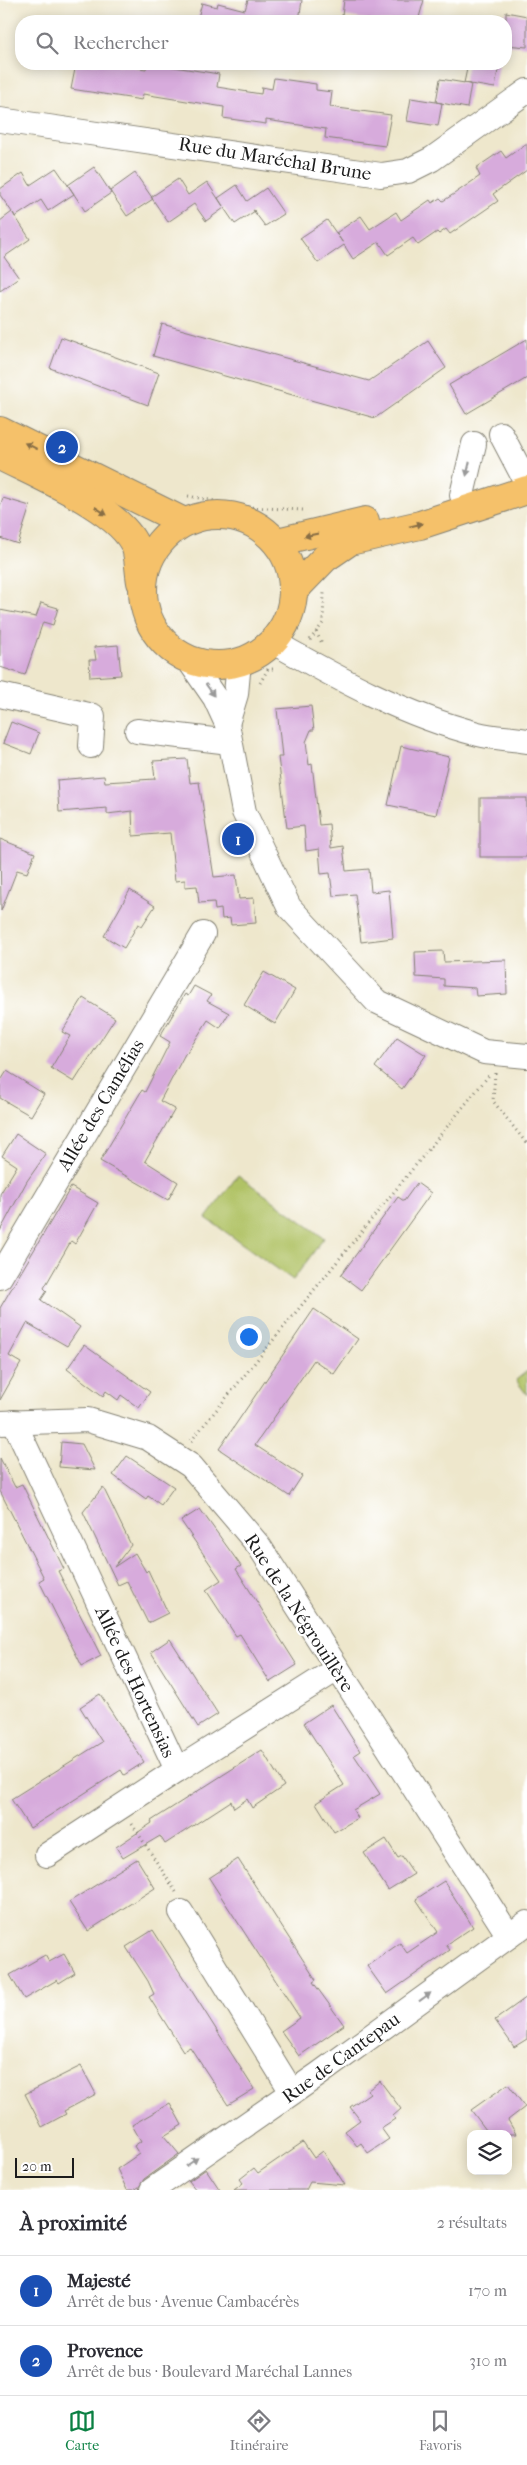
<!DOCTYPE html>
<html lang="fr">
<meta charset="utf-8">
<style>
body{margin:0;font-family:"IM FELL French Canon",serif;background:#f2f2f3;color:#2b2b33}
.controls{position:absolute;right:15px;bottom:15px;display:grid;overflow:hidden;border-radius:10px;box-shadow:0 2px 12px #0003}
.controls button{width:45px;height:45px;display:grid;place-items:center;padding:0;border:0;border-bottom:1px solid #e1e1e2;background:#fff;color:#2b2b33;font:25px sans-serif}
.scale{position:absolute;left:15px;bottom:12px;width:59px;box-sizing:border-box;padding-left:5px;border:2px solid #1c1c1c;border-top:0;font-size:14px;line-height:18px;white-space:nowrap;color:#1c1c1c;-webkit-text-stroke:4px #fff;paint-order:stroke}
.you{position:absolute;left:248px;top:1336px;width:18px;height:18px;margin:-12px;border:4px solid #fff;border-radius:50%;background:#1a73e8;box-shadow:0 0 0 8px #1a73e833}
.badge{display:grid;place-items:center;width:32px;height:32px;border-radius:50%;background:#0b8043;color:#fff;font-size:16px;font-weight:700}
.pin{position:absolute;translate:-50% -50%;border:2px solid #fff;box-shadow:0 1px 5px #0006}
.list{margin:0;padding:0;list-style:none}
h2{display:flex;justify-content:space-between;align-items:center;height:65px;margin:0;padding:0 20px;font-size:21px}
h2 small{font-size:16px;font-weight:400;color:#7c7c81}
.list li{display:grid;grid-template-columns:32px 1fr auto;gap:15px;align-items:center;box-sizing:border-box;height:70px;padding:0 20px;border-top:1px solid #e1e1e2}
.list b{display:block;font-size:19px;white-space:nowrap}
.list p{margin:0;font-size:16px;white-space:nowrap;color:#7c7c81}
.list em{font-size:16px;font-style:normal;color:#7c7c81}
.icon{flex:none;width:28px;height:28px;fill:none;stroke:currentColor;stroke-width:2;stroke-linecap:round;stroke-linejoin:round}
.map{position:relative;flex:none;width:527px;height:2190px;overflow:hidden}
.search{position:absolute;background:#fff;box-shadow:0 2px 12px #0003;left:15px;right:15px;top:15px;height:55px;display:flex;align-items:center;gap:12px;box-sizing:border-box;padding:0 18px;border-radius:20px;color:#7c7c81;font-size:19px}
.sheet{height:205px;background:#fff}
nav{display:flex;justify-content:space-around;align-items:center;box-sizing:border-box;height:70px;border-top:1px solid #e1e1e2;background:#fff;font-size:14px;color:#7c7c81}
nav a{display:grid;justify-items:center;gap:2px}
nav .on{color:#0b8043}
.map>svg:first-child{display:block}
.green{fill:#b0c265;stroke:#666f40}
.building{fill:#d7abdc}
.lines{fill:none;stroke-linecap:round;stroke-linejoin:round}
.minor-casing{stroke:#858274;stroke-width:26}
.major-casing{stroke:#858274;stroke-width:30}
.path{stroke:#858274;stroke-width:3;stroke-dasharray:1 4;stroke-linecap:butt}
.minor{stroke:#fff;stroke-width:24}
.major{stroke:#f5c16b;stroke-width:28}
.oneway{fill:#886e44}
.oneway2{fill:#999}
.labels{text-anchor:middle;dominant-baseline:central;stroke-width:4.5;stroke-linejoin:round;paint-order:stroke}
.street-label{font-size:19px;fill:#1c1c1c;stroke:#fff}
</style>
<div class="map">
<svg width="527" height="2190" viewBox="0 0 527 2190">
<rect width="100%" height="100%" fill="#fff"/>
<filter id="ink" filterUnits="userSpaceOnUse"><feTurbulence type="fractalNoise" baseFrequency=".02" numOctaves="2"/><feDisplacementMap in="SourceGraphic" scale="10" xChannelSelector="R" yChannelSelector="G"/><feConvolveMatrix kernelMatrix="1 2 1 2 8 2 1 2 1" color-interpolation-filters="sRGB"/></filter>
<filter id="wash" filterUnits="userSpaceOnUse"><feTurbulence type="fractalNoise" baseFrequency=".0096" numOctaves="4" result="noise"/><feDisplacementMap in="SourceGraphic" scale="20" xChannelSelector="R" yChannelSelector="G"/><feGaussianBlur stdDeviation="1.12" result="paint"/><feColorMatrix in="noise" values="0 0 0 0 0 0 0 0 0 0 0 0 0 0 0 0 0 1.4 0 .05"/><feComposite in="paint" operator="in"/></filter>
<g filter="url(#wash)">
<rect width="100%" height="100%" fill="#eee7cc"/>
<!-- green -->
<g class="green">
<path d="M 238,1175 L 324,1238 L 293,1280 L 206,1218 Z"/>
<path d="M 527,1371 L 527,1395 L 516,1380 Z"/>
</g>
<g id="blocks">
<!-- building -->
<g class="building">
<path d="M 248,0 L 302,0 L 299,21 L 197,21 L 202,3 L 217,7 L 218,3 L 245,10 Z"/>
<path d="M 344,0 L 424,0 L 418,21 L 379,21 L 342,16 Z"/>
<path d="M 506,12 L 527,16 L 527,47 L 506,45 Z"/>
<path d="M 76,64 L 115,64 L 146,69 L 147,64 L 155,64 L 219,74 L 217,87 L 261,94 L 262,87 L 272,89 L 274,78 L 316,84 L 316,90 L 332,92 L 330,107 L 391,115 L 385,146 L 325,138 L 326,129 L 266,120 L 266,124 L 223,118 L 224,107 L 143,94 L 142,100 L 71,89 Z"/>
<path d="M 468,64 L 499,64 L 495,88 L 464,83 Z"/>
<path d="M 440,79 L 471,84 L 467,108 L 436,102 Z"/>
<path d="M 411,98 L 442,103 L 438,126 L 407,121 Z"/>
<path d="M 527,143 L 527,170 L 493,194 L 498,201 L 450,234 L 446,229 L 439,234 L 437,232 L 418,245 L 413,238 L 388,255 L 379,242 L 353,259 L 344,245 L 318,263 L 300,238 L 327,220 L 343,243 L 336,233 L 361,216 L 370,229 L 396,212 L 401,220 L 430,200 L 432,203 L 440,198 L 443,201 L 454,194 L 480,176 L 476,168 L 501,151 L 506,158 Z"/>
<path d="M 94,167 L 111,193 L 85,211 L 68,185 Z"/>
<path d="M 56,168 L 74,194 L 48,211 L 41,200 L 15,217 L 13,213 L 30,239 L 4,257 L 19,278 L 0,291 L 0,221 L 12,212 L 0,195 L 0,189 L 23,173 L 30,185 Z"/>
<path d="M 135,173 L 153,199 L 127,216 L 110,191 Z"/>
<path d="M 178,179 L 188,195 L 207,182 L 223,206 L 218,198 L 237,185 L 247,201 L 266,188 L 284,214 L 265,226 L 253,210 L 255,211 L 235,224 L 224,208 L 206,221 L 194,204 L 168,222 L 151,197 Z"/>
<path d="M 162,324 L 369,381 L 428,341 L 446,368 L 375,418 L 153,356 Z"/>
<path d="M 61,337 L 159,373 L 148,405 L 50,368 Z"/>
<path d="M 527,339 L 527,378 L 466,414 L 449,385 Z"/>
<path d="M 3,498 L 30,506 L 18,544 L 0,538 L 0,506 Z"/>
<path d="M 41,603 L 58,608 L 53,625 L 43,622 L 25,675 L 0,667 L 0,610 L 36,617 Z"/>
<path d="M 118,645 L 121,675 L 90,677 L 89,660 L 96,660 L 94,647 Z"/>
<path d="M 311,706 L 314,730 L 311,730 L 306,742 L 309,765 L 312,764 L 319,825 L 329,824 L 331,848 L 343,846 L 346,871 L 369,869 L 371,892 L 389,890 L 393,938 L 361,942 L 355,894 L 333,896 L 330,873 L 321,874 L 319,849 L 306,851 L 304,826 L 287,828 L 278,757 L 282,757 L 277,709 Z"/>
<path d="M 11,722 L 39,733 L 31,754 L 3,743 Z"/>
<path d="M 401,746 L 449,757 L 436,815 L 388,805 Z"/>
<path d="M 187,759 L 190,783 L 199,782 L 214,877 L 236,875 L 239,899 L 254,898 L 256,923 L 231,925 L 230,918 L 222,919 L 221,909 L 215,910 L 214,902 L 199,903 L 197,886 L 185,887 L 185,880 L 175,881 L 170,833 L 133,836 L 132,811 L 107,814 L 107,808 L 59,812 L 57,780 L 104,776 L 105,782 L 155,779 L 153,761 Z"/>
<rect x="480" y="798" width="47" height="59"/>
<path d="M 0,839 L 35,853 L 27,873 L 17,870 L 1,911 Z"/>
<path d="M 130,890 L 155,906 L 142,926 L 138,924 L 124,948 L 104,936 Z"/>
<path d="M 443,951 L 444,962 L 506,960 L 507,994 L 476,996 L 475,988 L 444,986 L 444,979 L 416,977 L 415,952 Z"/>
<path d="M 264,972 L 295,990 L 275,1024 L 244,1005 Z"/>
<path d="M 194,986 L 211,995 L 207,1001 L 229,1013 L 220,1028 L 208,1020 L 187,1053 L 186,1052 L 160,1101 L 175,1109 L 145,1161 L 178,1182 L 168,1200 L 100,1161 L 142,1090 L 145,1092 L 170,1042 L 160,1036 L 185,994 L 188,996 Z"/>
<path d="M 83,998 L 115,1018 L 74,1082 L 51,1068 L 70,1036 L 62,1032 Z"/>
<path d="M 397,1037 L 426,1055 L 402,1089 L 375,1067 Z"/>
<path d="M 7,1071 L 44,1094 L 31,1116 L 0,1098 L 0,1082 Z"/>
<path d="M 16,1134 L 46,1154 L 27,1181 L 0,1231 L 0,1194 L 17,1166 L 2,1156 Z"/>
<path d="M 417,1183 L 431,1193 L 361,1290 L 341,1275 L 398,1197 L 404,1201 Z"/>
<path d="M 71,1187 L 98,1203 L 75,1244 L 71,1241 L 44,1288 L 47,1291 L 41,1300 L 80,1327 L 67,1346 L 27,1323 L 9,1356 L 21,1363 L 0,1400 L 0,1308 Z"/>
<path d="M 314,1309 L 358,1339 L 334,1374 L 314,1360 L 255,1445 L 302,1476 L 289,1496 L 219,1449 Z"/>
<path d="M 84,1345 L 150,1392 L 139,1408 L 121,1395 L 118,1400 L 106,1391 L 103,1396 L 67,1369 Z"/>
<path d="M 61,1442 L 82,1444 L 95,1470 L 59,1467 Z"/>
<path d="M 127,1456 L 174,1487 L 161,1505 L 148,1496 L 146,1499 L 113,1475 Z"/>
<path d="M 0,1458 L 15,1487 L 22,1484 L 64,1569 L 58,1571 L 101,1656 L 82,1666 L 39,1581 L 44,1578 L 0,1491 Z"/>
<path d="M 103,1487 L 131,1545 L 114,1567 L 135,1553 L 146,1572 L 148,1570 L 168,1613 L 148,1623 L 127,1581 L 118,1585 L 83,1512 Z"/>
<path d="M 200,1509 L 241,1566 L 236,1569 L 297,1665 L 270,1682 L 240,1634 L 236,1636 L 206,1590 L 221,1580 L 181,1521 Z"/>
<path d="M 170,1639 L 218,1714 L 198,1727 L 151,1652 Z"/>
<path d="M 100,1694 L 144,1762 L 124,1775 L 121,1770 L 30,1828 L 11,1799 L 102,1742 L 80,1707 Z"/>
<path d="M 331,1705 L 360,1751 L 354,1755 L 380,1794 L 353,1810 L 358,1818 L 334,1832 L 316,1803 L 344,1785 L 304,1723 Z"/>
<path d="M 262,1750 L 284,1786 L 252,1808 L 247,1799 L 234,1808 L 231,1801 L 165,1844 L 160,1836 L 123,1858 L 116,1847 L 152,1823 L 151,1821 Z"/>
<path d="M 386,1839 L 398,1858 L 402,1856 L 414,1874 L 388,1890 L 364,1853 Z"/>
<path d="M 137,1859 L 155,1888 L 88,1931 L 69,1902 Z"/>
<path d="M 238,1859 L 316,1980 L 313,1982 L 344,2025 L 299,2056 L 281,2031 L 300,2018 L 209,1878 Z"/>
<path d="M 444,1881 L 473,1927 L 446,1945 L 450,1950 L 387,1994 L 367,1966 L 400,1943 L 407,1953 L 438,1932 L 416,1899 Z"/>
<path d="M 153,1930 L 254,2089 L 228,2105 L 190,2047 L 183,2051 L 149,1997 L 154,1994 L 148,1981 L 126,1947 Z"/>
<path d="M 64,1954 L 75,1973 L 59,1983 L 57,1980 L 24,1999 L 10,1975 L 45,1955 L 49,1962 Z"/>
<path d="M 527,1997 L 527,2039 L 514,2047 L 495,2020 Z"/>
<path d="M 81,2066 L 96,2094 L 64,2111 L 66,2114 L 42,2127 L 25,2094 Z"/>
<path d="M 380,2081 L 401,2109 L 393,2116 L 395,2119 L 381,2128 L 389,2139 L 368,2153 L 361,2143 L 357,2146 L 345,2131 L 360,2120 L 350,2107 L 370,2093 L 368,2090 Z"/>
<path d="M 508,2084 L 525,2107 L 508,2120 L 516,2134 L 489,2134 L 471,2110 Z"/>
<path d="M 170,2103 L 182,2125 L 164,2136 L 179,2154 L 144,2179 L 139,2187 L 134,2190 L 127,2190 L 117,2169 L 139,2154 L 134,2146 L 141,2141 L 132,2125 Z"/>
<path d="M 303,2142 L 314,2158 L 323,2151 L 345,2185 L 310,2182 L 306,2190 L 234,2190 L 243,2183 L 240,2179 L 254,2168 L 258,2173 Z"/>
<path d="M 206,2169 L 220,2190 L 196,2190 L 189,2181 Z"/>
</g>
</g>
</g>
<g filter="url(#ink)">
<use href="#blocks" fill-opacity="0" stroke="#858274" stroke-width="1"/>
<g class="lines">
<defs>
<g id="minor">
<path d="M 0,120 L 381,175 L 408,171 L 432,159 L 527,91"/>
<path d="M 501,434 L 523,476"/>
<path d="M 462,495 L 474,444"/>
<path d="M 273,642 C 339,679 404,715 478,734 C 493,738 511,738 527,741"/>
<path d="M 188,659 L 215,698 L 227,724 L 244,812 L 289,907 L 376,1001 L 484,1052 L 527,1056"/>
<path d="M 0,695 L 93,716 L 91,746"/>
<path d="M 227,724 L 236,694 L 239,662"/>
<path d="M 137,731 L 230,742"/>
<path d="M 0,1277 L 203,934"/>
<path d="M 14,1422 L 177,1770 L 337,1669"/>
<path d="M 0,1423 L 88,1420 L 148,1438 L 191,1466 L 259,1546 L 509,1936"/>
<path d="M 47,1855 L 177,1770"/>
<path d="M 181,1912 L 292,2092"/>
<path d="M 152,2190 L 319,2074 L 527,1923"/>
</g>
<g id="major">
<path d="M 0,431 L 184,522"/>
<path d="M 0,456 C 35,474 123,510 136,548 C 139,558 139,571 141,582"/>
<circle cx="218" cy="590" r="75"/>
<path d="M 277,542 L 365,521"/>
<path d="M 294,590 L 325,558 L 350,541 L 420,525 L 527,490"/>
</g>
</defs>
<!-- minor casing -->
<use href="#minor" class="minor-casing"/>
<!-- major casing -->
<use href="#major" class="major-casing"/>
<!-- path -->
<g class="path">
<path d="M 188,496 L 247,507 L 303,510"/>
<path d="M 132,603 C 136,628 148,646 168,662"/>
<path d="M 316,632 L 323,645"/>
<path d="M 310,640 L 323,623 L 324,593"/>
<path d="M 260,683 L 268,669 L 276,669"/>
<path d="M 495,1073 L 493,1101 L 527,1144"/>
<path d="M 191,1441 L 490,1074"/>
<path d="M 132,1824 L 176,1892"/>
</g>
<!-- minor -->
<use href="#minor" class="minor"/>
<!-- major -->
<use href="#major" class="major"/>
</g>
<!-- one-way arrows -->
<defs><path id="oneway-solid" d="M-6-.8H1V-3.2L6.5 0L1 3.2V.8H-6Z" transform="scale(1.25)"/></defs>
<g class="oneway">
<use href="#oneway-solid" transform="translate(31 446) rotate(-154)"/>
<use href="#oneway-solid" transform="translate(101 511) rotate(33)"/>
<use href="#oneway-solid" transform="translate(416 525) rotate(-13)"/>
<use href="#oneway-solid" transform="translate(311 535) rotate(168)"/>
</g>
<g class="oneway2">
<use href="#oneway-solid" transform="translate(468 469) rotate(103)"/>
<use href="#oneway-solid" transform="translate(210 690) rotate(55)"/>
<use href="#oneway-solid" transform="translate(425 1997) rotate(-36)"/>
<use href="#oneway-solid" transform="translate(192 2162) rotate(-35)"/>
</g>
</g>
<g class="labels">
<!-- street labels -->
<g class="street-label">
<text transform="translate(275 159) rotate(9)">Rue du Maréchal Brune</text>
<text transform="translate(101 1105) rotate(-59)">Allée des Camélias</text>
<text transform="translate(299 1613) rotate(57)">Rue de la Négrouillère</text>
<text transform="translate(135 1682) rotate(65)">Allée des Hortensias</text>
<text transform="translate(341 2058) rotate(-36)">Rue de Cantepau</text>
</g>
</g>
</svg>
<div class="controls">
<button><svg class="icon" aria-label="layers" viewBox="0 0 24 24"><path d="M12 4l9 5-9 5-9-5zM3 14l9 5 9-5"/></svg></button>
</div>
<div class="scale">20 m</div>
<div class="you"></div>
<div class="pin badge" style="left:238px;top:839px;background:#1a4fb4">1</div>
<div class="pin badge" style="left:62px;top:447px;background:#1a4fb4">2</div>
<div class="search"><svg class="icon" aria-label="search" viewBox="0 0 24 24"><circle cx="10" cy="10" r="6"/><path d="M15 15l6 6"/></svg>Rechercher</div>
</div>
<section class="sheet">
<h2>À proximité<small>2 résultats</small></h2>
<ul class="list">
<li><span class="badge" style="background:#1a4fb4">1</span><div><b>Majesté</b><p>Arrêt de bus · Avenue Cambacérès</p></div><em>170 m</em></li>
<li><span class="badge" style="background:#1a4fb4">2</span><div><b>Provence</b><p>Arrêt de bus · Boulevard Maréchal Lannes</p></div><em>310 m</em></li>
</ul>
</section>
<nav>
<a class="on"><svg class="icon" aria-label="map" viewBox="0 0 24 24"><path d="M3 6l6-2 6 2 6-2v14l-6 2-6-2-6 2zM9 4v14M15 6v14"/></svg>Carte</a>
<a><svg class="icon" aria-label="directions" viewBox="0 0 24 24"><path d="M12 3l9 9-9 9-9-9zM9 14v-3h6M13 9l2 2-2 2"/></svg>Itinéraire</a>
<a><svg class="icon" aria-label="saved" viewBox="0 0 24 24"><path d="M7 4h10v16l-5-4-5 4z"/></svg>Favoris</a>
</nav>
